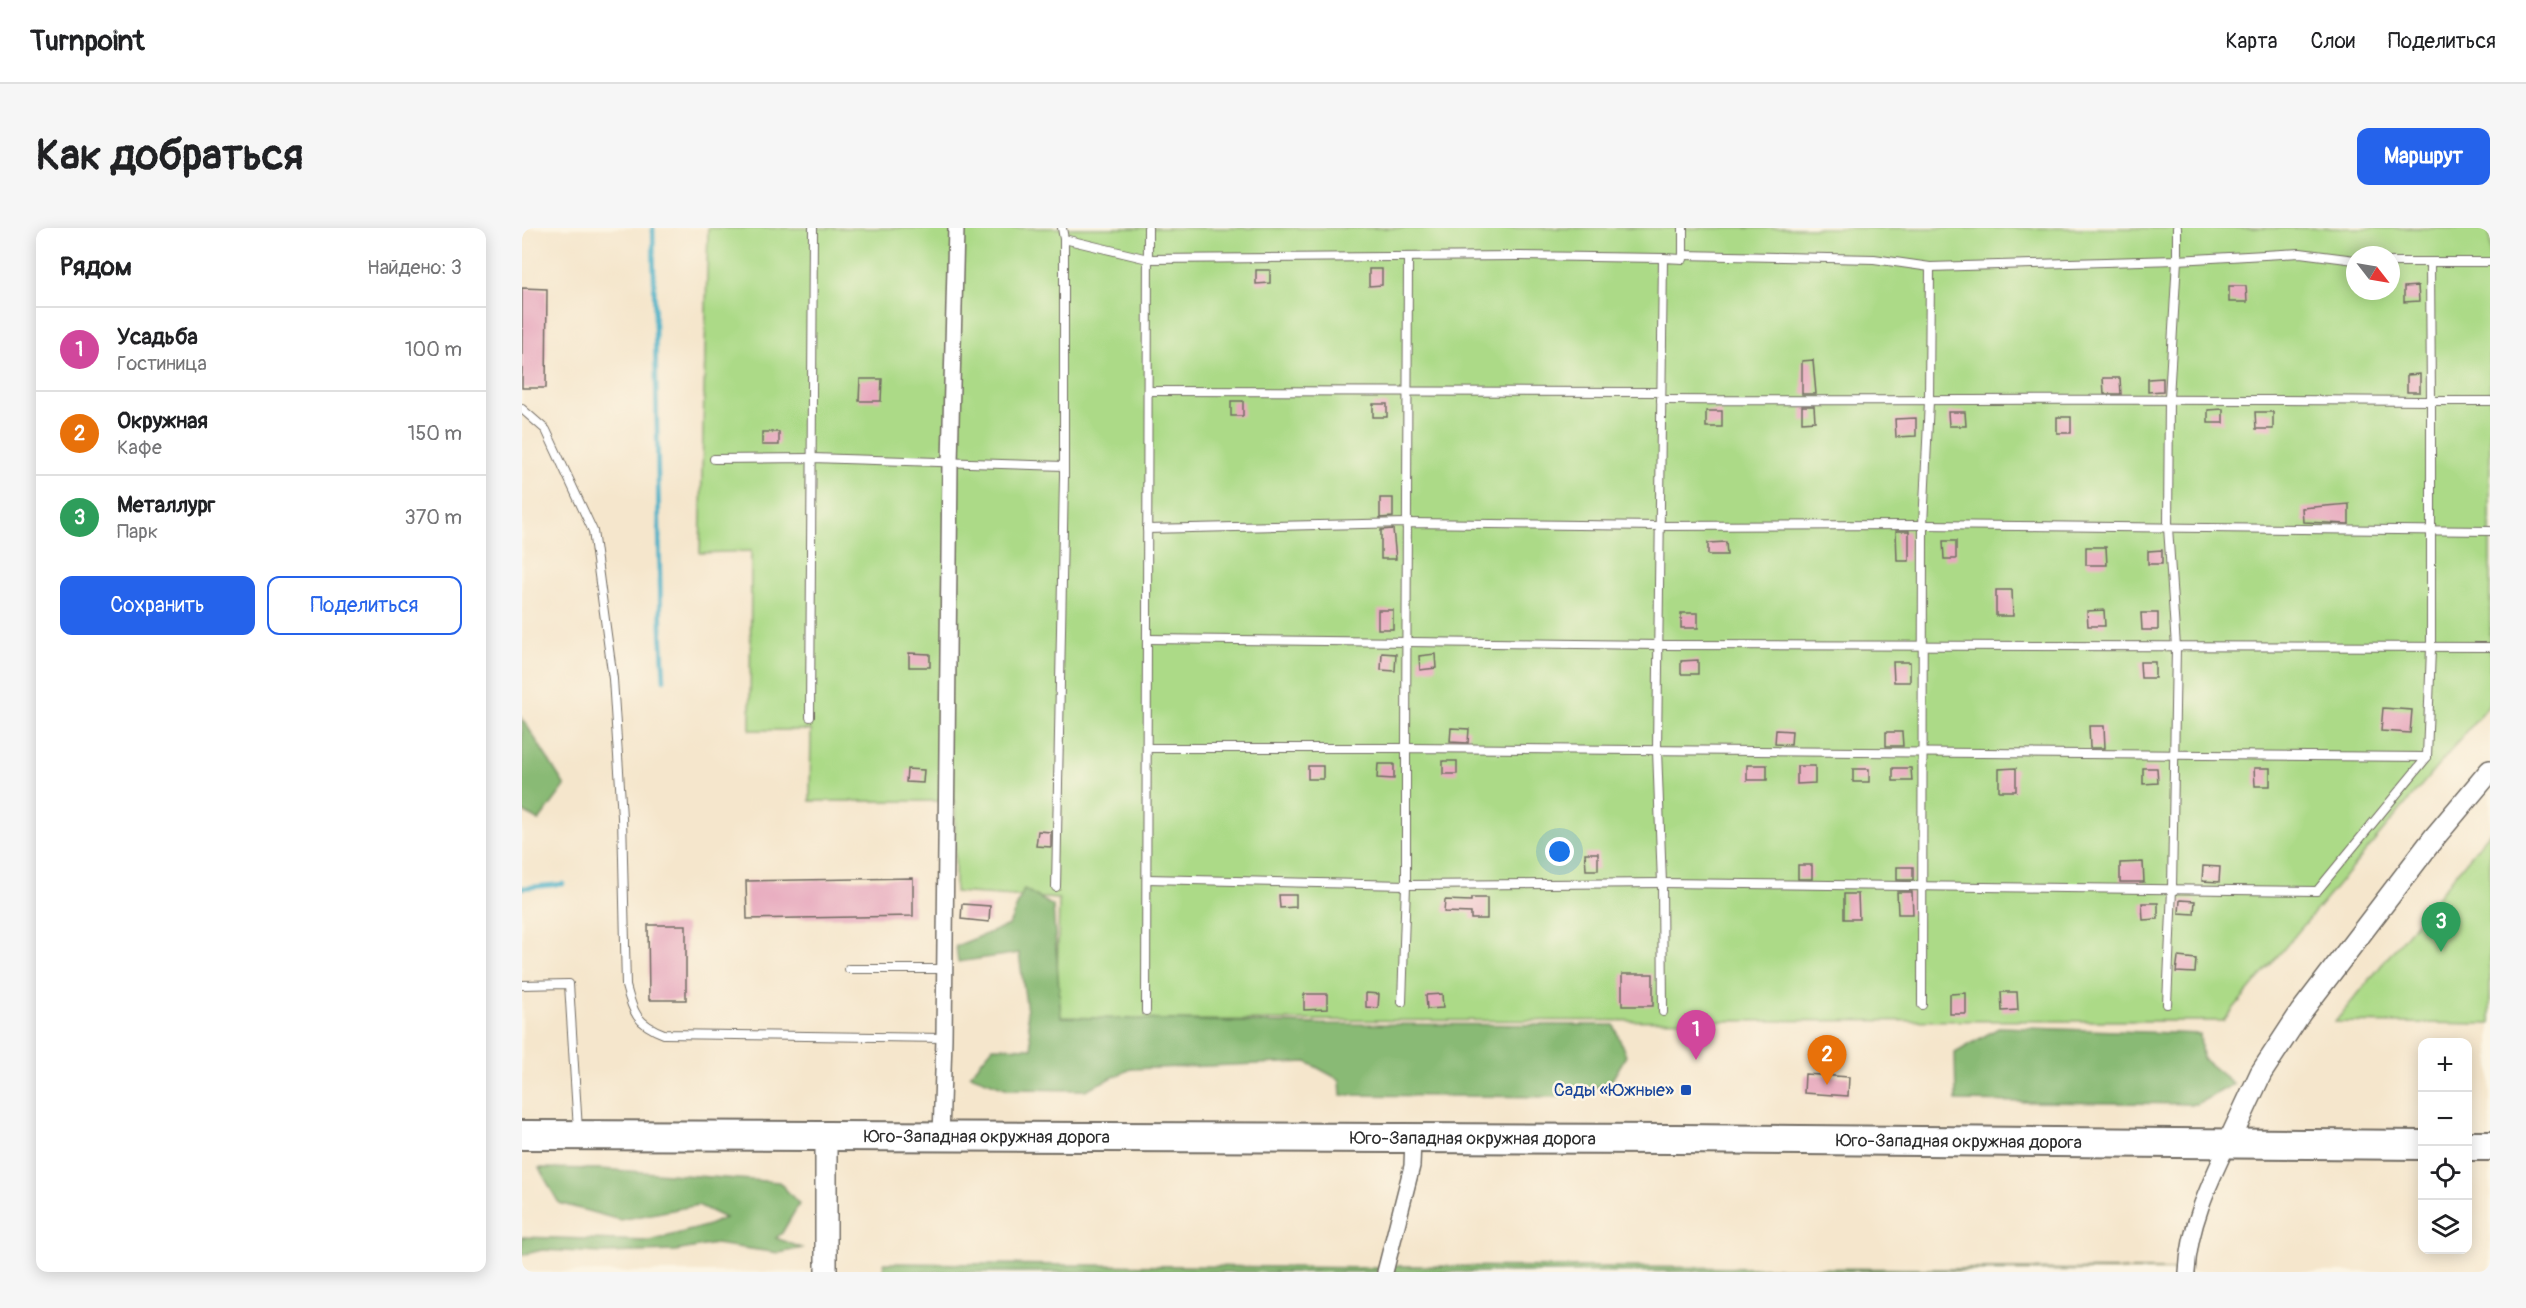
<!DOCTYPE html>
<html lang="ru">
<meta charset="utf-8">
<style>
body{margin:0;font-family:Pangolin,sans-serif;background:#f6f6f6;color:#202124}
.controls{position:absolute;right:18px;bottom:18px;display:grid;overflow:hidden;border-radius:12px;box-shadow:0 3px 15px #0003}
.controls button{width:54px;height:54px;display:grid;place-items:center;padding:0;border:0;border-bottom:2px solid #e0e0e0;background:#fff;color:#202124;font:30px sans-serif}
.compass{position:absolute;left:1824px;top:18px;width:54px;height:54px;border-radius:50%;background:#fff;box-shadow:0 3px 15px #0003;rotate:121deg}
.you{position:absolute;left:1038px;top:624px;width:21px;height:21px;margin:-15px;border:4px solid #fff;border-radius:50%;background:#1a73e8;box-shadow:0 0 0 9px #1a73e833}
.badge{display:grid;place-items:center;width:39px;height:39px;border-radius:50%;background:#2563eb;color:#fff;font-size:20px;font-weight:700}
.pin{position:absolute;translate:-50% -50px;filter:drop-shadow(0 2px 3px #0008)}
.pin::after{content:'';position:absolute;top:32px;width:21px;height:18px;background:inherit;clip-path:polygon(0 0,100% 0,50% 100%)}
.list{margin:0;padding:0;list-style:none}
h2{display:flex;justify-content:space-between;align-items:center;height:78px;margin:0;padding:0 24px;font-size:26px}
h2 small{font-size:20px;font-weight:400;color:#757577}
.list li{display:grid;grid-template-columns:39px 1fr auto;gap:18px;align-items:center;box-sizing:border-box;height:84px;padding:0 24px;border-top:2px solid #e0e0e0}
.list b{display:block;font-size:22px;white-space:nowrap}
.list p{margin:0;font-size:20px;white-space:nowrap;color:#757577}
.list em{font-size:20px;font-style:normal;color:#757577}
.actions{display:flex;gap:12px;padding:18px 24px}
.actions a{flex:1;padding:14px 0;border:2px solid #2563eb;border-radius:12px;text-align:center;font-size:21px;color:#2563eb}
.actions .main{background:#2563eb;color:#fff}
.icon{flex:none;width:33px;height:33px;fill:none;stroke:currentColor;stroke-width:2;stroke-linecap:round;stroke-linejoin:round}
.map{position:relative;flex:none;width:1968px;height:1044px;overflow:hidden;border-radius:12px}
header{display:flex;align-items:center;gap:36px;box-sizing:border-box;height:84px;padding:0 30px;background:#fff;border-bottom:2px solid #e0e0e0}
header strong{font-size:28px}
nav{display:flex;gap:33px;margin-inline-start:auto;font-size:21px}
.intro{display:flex;align-items:center;justify-content:space-between;box-sizing:border-box;height:144px;padding:0 36px}
h1{margin:0;font-size:42px}
.button{padding:15px 27px;border-radius:12px;background:#2563eb;color:#fff;font-size:21px;font-weight:700}
main{display:flex;gap:36px;padding:0 36px}
aside{flex:1;background:#fff;border-radius:12px;box-shadow:0 3px 15px #0003}
.map>svg:first-child{display:block}
.green{fill:#acda87;stroke:#6c8259;stroke-width:1.5;fill-rule:evenodd}
.forest{fill:#89ba74;stroke:#5a7250;stroke-width:1.5}
.lines{fill:none;stroke-linecap:round;stroke-linejoin:round}
.stream{stroke:#48b0c7;stroke-width:4.5}
.building{fill:#e7a9be}
.lane-casing{stroke:#726c63;stroke-width:10}
.street-casing{stroke:#726c63;stroke-width:18}
.secondary-casing{stroke:#726c63;stroke-width:24}
.highway-casing{stroke:#726c63;stroke-width:32}
.lane{stroke:#fff;stroke-width:8}
.street{stroke:#fff;stroke-width:15}
.secondary{stroke:#fff;stroke-width:21}
.highway{stroke:#fff;stroke-width:28}
.transit-dot{fill:#1a4fb4;stroke:#fcf5e5;stroke-width:2}
.labels{text-anchor:middle;dominant-baseline:central;stroke-width:5;stroke-linejoin:round;paint-order:stroke}
.transit-label{font-size:18px;fill:#164399;stroke:#fcf5e5;text-anchor:end}
.street-label{font-size:18px;fill:#2b2b2b;stroke:#fcf5e5}
</style>
<header>
<strong>Turnpoint</strong>
<nav><a>Карта</a><a>Слои</a><a>Поделиться</a></nav>
</header>
<div class="intro"><h1>Как добраться</h1><a class="button">Маршрут</a></div>
<main>
<aside>
<h2>Рядом<small>Найдено: 3</small></h2>
<ul class="list">
<li><span class="badge" style="background:#d1479c">1</span><div><b>Усадьба</b><p>Гостиница</p></div><em>100 m</em></li>
<li><span class="badge" style="background:#e8710a">2</span><div><b>Окружная</b><p>Кафе</p></div><em>150 m</em></li>
<li><span class="badge" style="background:#2e9e5b">3</span><div><b>Металлург</b><p>Парк</p></div><em>370 m</em></li>
</ul>
<div class="actions"><a class="main">Сохранить</a><a>Поделиться</a></div>
</aside>
<div class="map">
<svg width="1968" height="1044" viewBox="0 0 1968 1044">
<rect width="100%" height="100%" fill="#fcf5e5"/>
<filter id="ink" filterUnits="userSpaceOnUse"><feTurbulence type="fractalNoise" baseFrequency=".0167" numOctaves="2"/><feDisplacementMap in="SourceGraphic" scale="12" xChannelSelector="R" yChannelSelector="G"/><feConvolveMatrix kernelMatrix="1 2 1 2 8 2 1 2 1" color-interpolation-filters="sRGB"/></filter>
<filter id="wash" filterUnits="userSpaceOnUse"><feTurbulence type="fractalNoise" baseFrequency=".008" numOctaves="4" result="noise"/><feDisplacementMap in="SourceGraphic" scale="24" xChannelSelector="R" yChannelSelector="G"/><feGaussianBlur stdDeviation="1.35" result="paint"/><feColorMatrix in="noise" values="0 0 0 0 0 0 0 0 0 0 0 0 0 0 0 0 0 1.4 0 .05"/><feComposite in="paint" operator="in"/></filter>
<g filter="url(#wash)">
<rect width="100%" height="100%" fill="#f5e6cc"/>
<!-- green -->
<g class="green">
<path d="M 186,0 L 1968,0 L 1968,476 L 1701,793 L 534,792 L 537,671 L 433,664 L 433,573 L 288,573 L 289,502 L 228,502 L 229,323 L 178,325 ZM 1833,27 L 1869,27 L 1869,63 L 1833,63 Z"/>
<path d="M 1968,604 L 1968,796 L 1813,794 Z"/>
</g>
<!-- forest -->
<g class="forest">
<path d="M 0,490 L 43,558 L 17,593 L 0,583 Z"/>
<path d="M 502,661 L 531,678 L 539,789 L 798,796 L 1092,797 L 1104,828 L 1088,855 L 1041,869 L 819,867 L 818,852 L 785,834 L 609,841 L 563,862 L 486,861 L 448,847 L 471,819 L 510,820 L 497,725 L 436,734 L 434,718 L 487,697 Z"/>
<path d="M 1478,799 L 1678,806 L 1680,830 L 1712,856 L 1675,876 L 1434,873 L 1433,825 Z"/>
<path d="M 17,940 L 78,941 L 257,954 L 277,976 L 260,1005 L 254,1010 L 280,1020 L 257,1025 L 193,1016 L 153,1023 L 80,1025 L 20,1022 L 0,1027 L 0,1009 L 128,1013 L 184,998 L 203,990 L 176,977 L 98,992 L 37,975 Z"/>
<path d="M 362,1035 L 856,1040 L 856,1044 L 362,1044 Z"/>
<path d="M 871,1038 L 1655,1042 L 870,1044 Z"/>
</g>
<g class="lines">
<!-- stream -->
<g class="stream">
<path d="M 131,0 L 139,400 L 142,452"/>
<path d="M 0,660 L 41,656"/>
</g>
</g>
<g id="blocks">
<!-- building -->
<g class="building">
<path d="M 847,41 L 860,41 L 860,57 L 847,58 Z"/>
<path d="M 734,42 L 748,42 L 748,55 L 734,56 Z"/>
<path d="M 1707,58 L 1724,58 L 1725,74 L 1707,74 Z"/>
<path d="M 1896,58 L 1897,73 L 1882,74 L 1882,59 Z"/>
<path d="M 0,60 L 25,61 L 24,160 L 0,160 Z"/>
<path d="M 1291,132 L 1294,166 L 1280,166 L 1280,133 Z"/>
<path d="M 1898,146 L 1898,164 L 1885,164 L 1885,147 Z"/>
<path d="M 1581,150 L 1598,150 L 1599,166 L 1582,166 Z"/>
<path d="M 1641,150 L 1641,163 L 1626,164 L 1626,151 Z"/>
<path d="M 338,151 L 360,151 L 359,173 L 337,173 Z"/>
<rect x="709" y="173" width="12" height="15"/>
<rect x="851" y="176" width="14" height="13"/>
<path d="M 1280,178 L 1292,178 L 1293,193 L 1280,194 Z"/>
<path d="M 1701,181 L 1701,195 L 1686,195 L 1686,182 Z"/>
<rect x="1184" y="183" width="16" height="16"/>
<path d="M 1426,184 L 1443,184 L 1444,198 L 1427,198 Z"/>
<path d="M 1733,184 L 1751,184 L 1751,201 L 1734,201 Z"/>
<rect x="1535" y="189" width="14" height="16"/>
<path d="M 1394,190 L 1394,208 L 1374,209 L 1373,191 Z"/>
<rect x="240" y="204" width="17" height="13"/>
<path d="M 858,270 L 871,270 L 871,289 L 858,290 Z"/>
<path d="M 1827,276 L 1827,296 L 1781,294 L 1780,280 Z"/>
<path d="M 871,301 L 874,331 L 859,331 L 859,302 Z"/>
<path d="M 1374,303 L 1387,303 L 1387,333 L 1375,333 Z"/>
<path d="M 1421,313 L 1434,313 L 1434,331 L 1422,331 Z"/>
<path d="M 1204,314 L 1205,327 L 1186,327 L 1186,315 Z"/>
<path d="M 1564,319 L 1584,319 L 1585,337 L 1564,337 Z"/>
<path d="M 1640,322 L 1640,336 L 1626,336 L 1626,323 Z"/>
<path d="M 1474,362 L 1490,362 L 1491,388 L 1474,388 Z"/>
<rect x="856" y="382" width="15" height="19"/>
<path d="M 1582,382 L 1583,398 L 1566,398 L 1565,383 Z"/>
<rect x="1159" y="385" width="17" height="15"/>
<path d="M 1619,385 L 1636,385 L 1636,402 L 1620,402 Z"/>
<path d="M 387,425 L 408,426 L 408,439 L 387,439 Z"/>
<path d="M 860,425 L 874,426 L 873,443 L 859,442 Z"/>
<path d="M 913,426 L 914,440 L 898,442 L 897,428 Z"/>
<path d="M 1176,432 L 1176,446 L 1159,446 L 1159,433 Z"/>
<path d="M 1371,434 L 1388,434 L 1388,454 L 1372,454 Z"/>
<path d="M 1618,434 L 1633,434 L 1633,450 L 1619,450 Z"/>
<path d="M 1861,480 L 1890,482 L 1888,505 L 1859,503 Z"/>
<path d="M 1567,498 L 1582,498 L 1583,520 L 1568,520 Z"/>
<path d="M 929,500 L 947,501 L 946,515 L 928,514 Z"/>
<path d="M 1254,502 L 1270,503 L 1269,517 L 1253,516 Z"/>
<path d="M 1364,504 L 1380,504 L 1381,518 L 1364,518 Z"/>
<rect x="921" y="533" width="14" height="13"/>
<path d="M 856,536 L 872,536 L 872,551 L 855,550 Z"/>
<rect x="1225" y="537" width="20" height="15"/>
<rect x="786" y="538" width="15" height="13"/>
<path d="M 1275,538 L 1293,538 L 1293,555 L 1275,556 Z"/>
<path d="M 1371,540 L 1389,540 L 1390,553 L 1371,553 Z"/>
<path d="M 1494,540 L 1494,563 L 1477,563 L 1477,541 Z"/>
<path d="M 1621,540 L 1635,540 L 1636,555 L 1621,556 Z"/>
<path d="M 1732,540 L 1748,540 L 1748,558 L 1733,558 Z"/>
<path d="M 385,541 L 402,542 L 401,555 L 384,554 Z"/>
<rect x="1331" y="541" width="16" height="13"/>
<path d="M 516,603 L 529,604 L 529,619 L 514,618 Z"/>
<path d="M 1063,625 L 1076,625 L 1076,642 L 1064,642 Z"/>
<path d="M 1621,634 L 1622,654 L 1598,654 L 1598,635 Z"/>
<rect x="1276" y="637" width="14" height="14"/>
<path d="M 1681,638 L 1698,639 L 1697,654 L 1680,653 Z"/>
<rect x="1375" y="639" width="16" height="13"/>
<path d="M 391,650 L 391,688 L 225,691 L 224,653 Z"/>
<path d="M 1375,664 L 1390,664 L 1391,686 L 1376,686 Z"/>
<path d="M 1322,666 L 1336,666 L 1337,691 L 1322,691 Z"/>
<path d="M 757,667 L 774,667 L 774,679 L 758,680 Z"/>
<path d="M 949,670 L 965,670 L 965,691 L 949,691 L 949,685 L 922,684 L 923,672 L 949,673 Z"/>
<path d="M 1658,672 L 1673,673 L 1672,686 L 1657,685 Z"/>
<path d="M 1620,675 L 1636,675 L 1636,691 L 1621,692 Z"/>
<path d="M 440,676 L 468,678 L 467,694 L 439,691 Z"/>
<path d="M 126,697 L 164,697 L 164,772 L 127,772 Z"/>
<path d="M 1656,729 L 1674,731 L 1673,745 L 1654,744 Z"/>
<rect x="1100" y="746" width="31" height="32"/>
<path d="M 1479,764 L 1495,764 L 1496,782 L 1480,783 Z"/>
<path d="M 844,765 L 857,766 L 856,780 L 844,779 Z"/>
<path d="M 1444,765 L 1444,786 L 1428,786 L 1428,766 Z"/>
<path d="M 782,766 L 805,766 L 805,781 L 782,782 Z"/>
<path d="M 920,766 L 921,780 L 905,781 L 904,767 Z"/>
<path d="M 1283,846 L 1327,849 L 1326,868 L 1282,865 Z"/>
</g>
</g>
</g>
<g filter="url(#ink)">
<use href="#blocks" fill-opacity="0" stroke="#726c63" stroke-width="1.5"/>
<g class="lines">
<defs>
<g id="lane">
<path d="M 540,0 L 542,11 L 626,31 L 998,28 L 1141,30"/>
<path d="M 1161,27 L 1352,31 L 1408,39 L 1655,32 L 1778,25 L 1833,32"/>
<path d="M 1869,34 L 1968,34"/>
<path d="M 626,163 L 1139,164"/>
<path d="M 1139,172 C 1396,173 1652,170 1909,173 L 1908,34"/>
<path d="M 0,181 L 24,202 L 71,303 L 91,451 L 100,589 L 104,758 C 111,785 115,796 142,806 L 422,810"/>
<path d="M 192,231 L 290,230 L 542,238"/>
<path d="M 625,301 L 885,295 L 1137,298 L 1401,297 L 1968,303"/>
<path d="M 626,411 L 1136,417 L 1968,419"/>
<path d="M 288,489 L 291,0"/>
<path d="M 626,520 L 884,520 L 886,29"/>
<path d="M 625,651 L 884,657 L 1140,655 L 1795,663 L 1905,529 L 1909,420 L 1909,173 L 1968,173"/>
<path d="M 534,659 L 542,249 L 542,11"/>
<path d="M 327,741 L 422,741"/>
<path d="M 0,757 L 47,756 L 56,902"/>
<path d="M 880,774 L 884,657 L 884,520 L 1905,529"/>
<path d="M 1645,776 L 1650,661 L 1654,419 L 1646,299 L 1647,170 L 1655,32 L 1655,0"/>
<path d="M 1400,777 L 1401,297 L 1407,173 L 1408,39"/>
<path d="M 624,783 L 626,0"/>
<path d="M 1141,784 L 1140,655 L 1135,522 L 1141,30 L 1161,31 L 1161,0"/>
</g>
<g id="street">
<path d="M 419,909 L 422,810 L 428,235 L 434,0"/>
<path d="M 863,1044 L 890,938 L 891,911"/>
<path d="M 1665,1044 C 1667,999 1687,956 1706,916"/>
</g>
<g id="secondary">
<path d="M 304,909 L 304,1044"/>
<path d="M 1706,916 L 1739,845 L 1779,784 L 1911,611 L 1968,543"/>
</g>
<g id="highway">
<path id="s1" d="M 0,907 L 1154,911 L 1900,917"/>
<path d="M 1946,918 L 1968,918"/>
</g>
</defs>
<!-- lane casing -->
<use href="#lane" class="lane-casing"/>
<!-- street casing -->
<use href="#street" class="street-casing"/>
<!-- secondary casing -->
<use href="#secondary" class="secondary-casing"/>
<!-- highway casing -->
<use href="#highway" class="highway-casing"/>
<!-- lane -->
<use href="#lane" class="lane"/>
<!-- street -->
<use href="#street" class="street"/>
<!-- secondary -->
<use href="#secondary" class="secondary"/>
<!-- highway -->
<use href="#highway" class="highway"/>
</g>
</g>
<!-- markers -->
<rect class="transit-dot" x="1158" y="856" width="12" height="12" rx="3"/>
<g class="labels">
<!-- transit labels -->
<g class="transit-label">
<text x="1152" y="862">Сады «Южные»</text>
</g>
<!-- street labels -->
<g class="street-label">
<text stroke="none"><textPath href="#s1" startOffset="465">Юго-Западная окружная дорога</textPath></text>
<text stroke="none"><textPath href="#s1" startOffset="951">Юго-Западная окружная дорога</textPath></text>
<text stroke="none"><textPath href="#s1" startOffset="1437">Юго-Западная окружная дорога</textPath></text>
</g>
</g>
</svg>
<div class="controls">
<button>+</button>
<button>−</button>
<button><svg class="icon" aria-label="locate" viewBox="0 0 24 24"><circle cx="12" cy="12" r="6"/><path d="M12 2v4M12 18v4M2 12h4M18 12h4"/></svg></button>
<button><svg class="icon" aria-label="layers" viewBox="0 0 24 24"><path d="M12 4l9 5-9 5-9-5zM3 14l9 5 9-5"/></svg></button>
</div>
<svg class="compass" viewBox="-18 -18 36 36"><path d="M0-13l5 13h-10z" fill="#e53935"/><path d="M0 13l5-13h-10z" fill="#757577"/></svg>
<div class="you"></div>
<div class="pin badge" style="left:1174px;top:832px;background:#d1479c">1</div>
<div class="pin badge" style="left:1305px;top:857px;background:#e8710a">2</div>
<div class="pin badge" style="left:1919px;top:724px;background:#2e9e5b">3</div>
</div>
</main>
